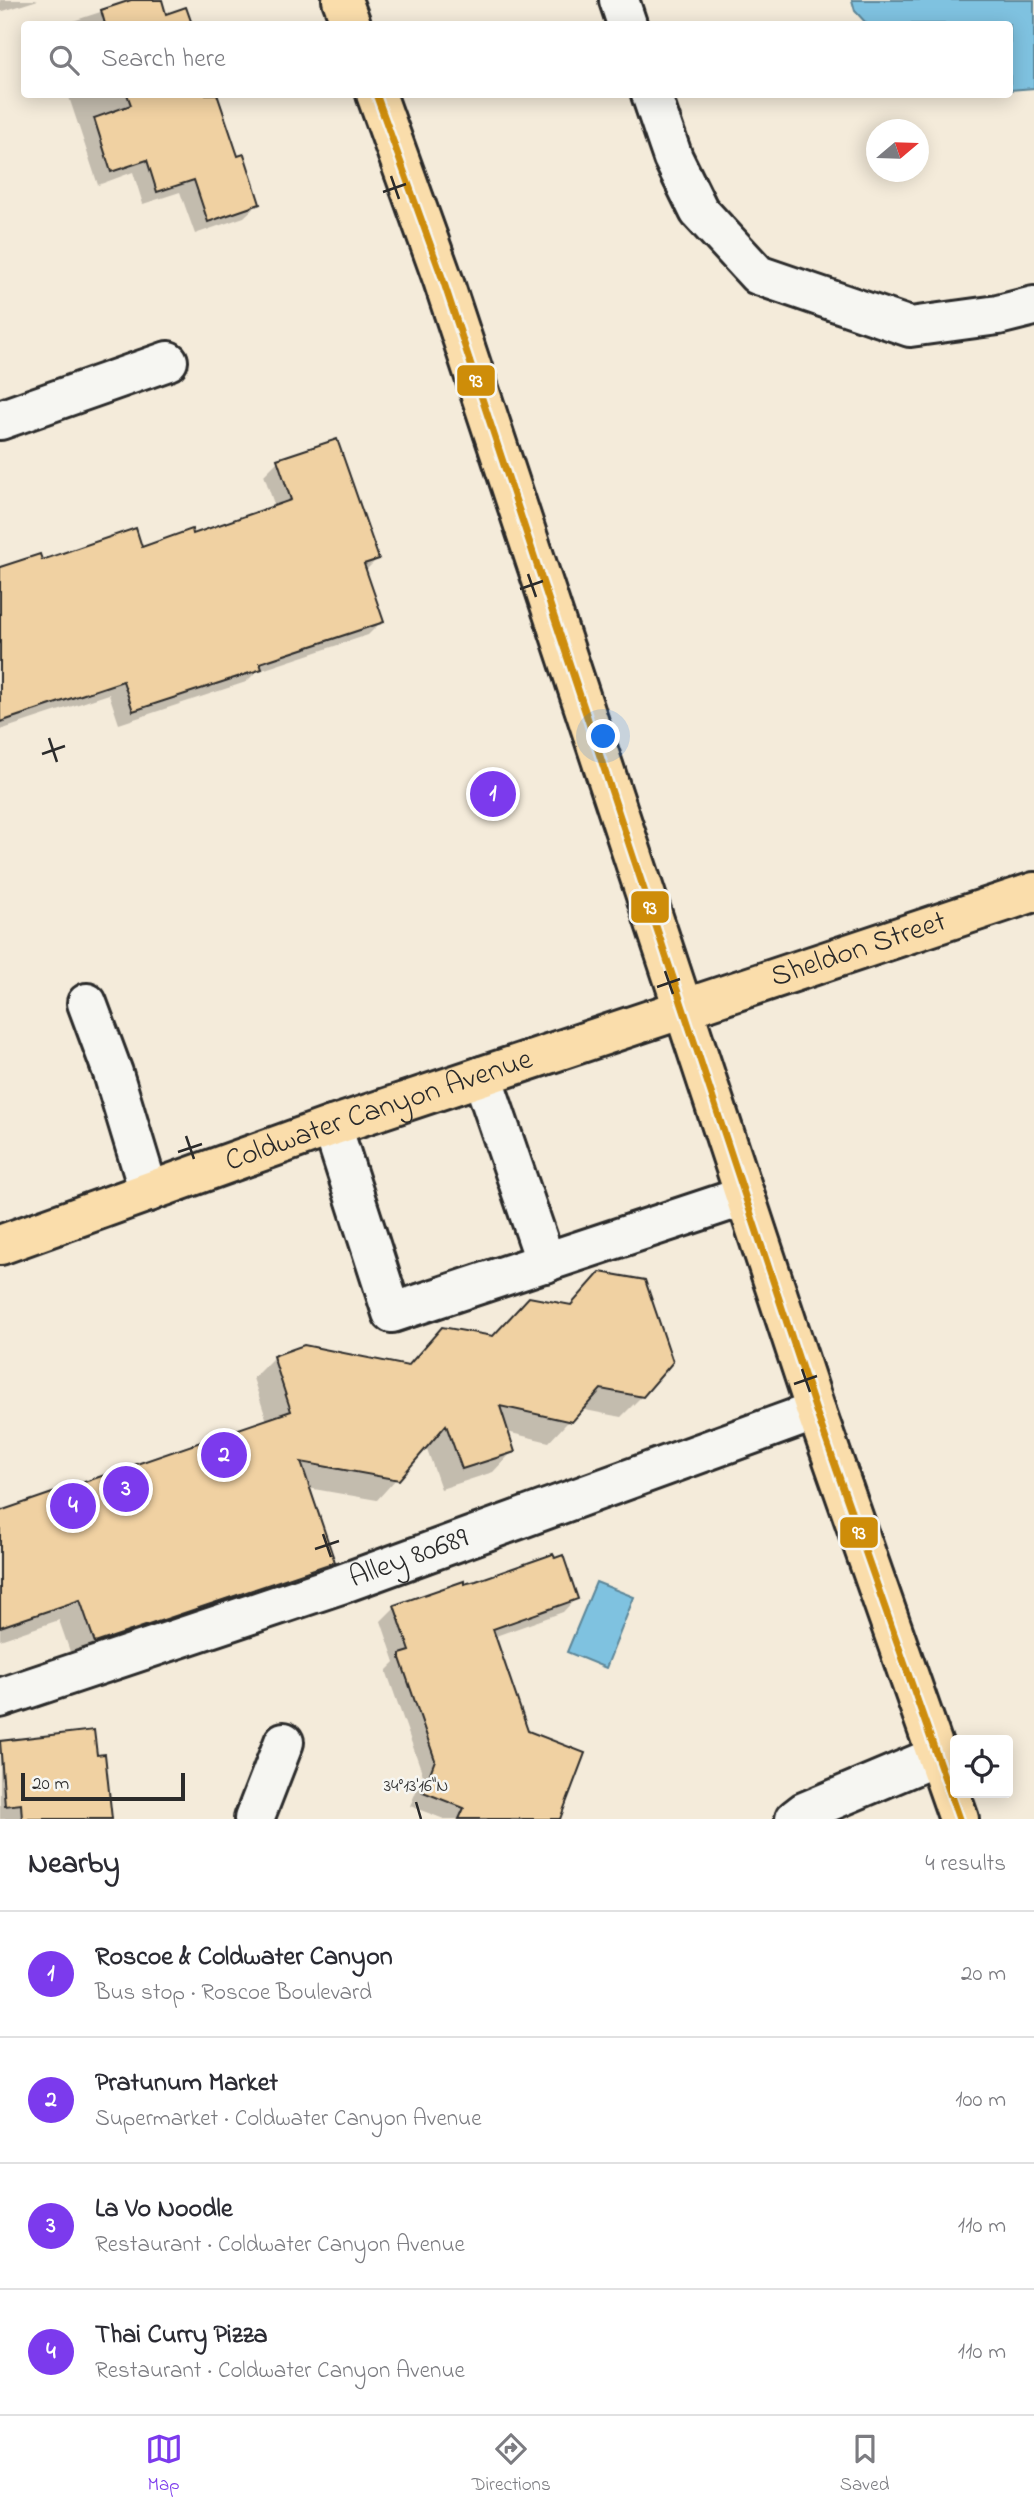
<!DOCTYPE html>
<meta charset="utf-8">
<style>
body{margin:0;font-family:"Indie Flower",sans-serif;background:#f7f7f7;color:#2b2b33}
.controls{position:absolute;right:21px;bottom:21px;display:grid;overflow:hidden;border-radius:7px;box-shadow:0 4px 18px #0003}
.controls button{width:63px;height:63px;display:grid;place-items:center;padding:0;border:0;border-bottom:2px solid #e1e1e2;background:#fff;color:#2b2b33;font:35px sans-serif}
.compass{position:absolute;left:866px;top:119px;width:63px;height:63px;border-radius:50%;background:#fff;box-shadow:0 4px 18px #0003;rotate:71deg}
.scale{position:absolute;left:21px;bottom:18px;width:164px;box-sizing:border-box;padding-left:7px;border:4px solid #2b2b2b;border-top:0;font-size:19px;line-height:24px;white-space:nowrap;color:#2b2b2b;-webkit-text-stroke:5px #f6f6f2;paint-order:stroke}
.you{position:absolute;left:604px;top:737px;width:24px;height:24px;margin:-18px;border:5px solid #fff;border-radius:50%;background:#1a73e8;box-shadow:0 0 0 10px #1a73e833}
.badge{display:grid;place-items:center;width:46px;height:46px;border-radius:50%;background:#7c3aed;color:#fff;font-size:23px;font-weight:700}
.pin{position:absolute;translate:-50% -50%;border:4px solid #fff;box-shadow:0 2px 7px #0006}
.list{margin:0;padding:0;list-style:none}
h2{display:flex;justify-content:space-between;align-items:center;height:91px;margin:0;padding:0 28px;font-size:30px}
h2 small{font-size:23px;font-weight:400;color:#7c7c81}
.list li{display:grid;grid-template-columns:46px 1fr auto;gap:21px;align-items:center;box-sizing:border-box;height:126px;padding:0 28px;border-top:2px solid #e1e1e2}
.list b{display:block;font-size:26px;white-space:nowrap}
.list p{margin:0;font-size:23px;white-space:nowrap;color:#7c7c81}
.list em{font-size:23px;font-style:normal;color:#7c7c81}
.icon{flex:none;width:38px;height:38px;fill:none;stroke:currentColor;stroke-width:2;stroke-linecap:round;stroke-linejoin:round}
.map{position:relative;flex:none;width:1034px;height:1819px;overflow:hidden}
.search{position:absolute;background:#fff;box-shadow:0 4px 18px #0003;left:21px;right:21px;top:21px;height:77px;display:flex;align-items:center;gap:18px;box-sizing:border-box;padding:0 24px;border-radius:7px;color:#7c7c81;font-size:26px}
.sheet{height:595px;background:#fff}
nav{display:flex;justify-content:space-around;align-items:center;box-sizing:border-box;height:98px;border-top:2px solid #e1e1e2;background:#fff;font-size:19px;color:#7c7c81}
nav a{display:grid;justify-items:center;gap:4px}
nav .on{color:#7c3aed}
.map>svg:first-child{display:block}
.water{fill:#7fc2e0;stroke:#5d8698;stroke-width:2}
.shadow{fill:#0003}
.building{fill:#f0d1a2;stroke:#2b2b2b;stroke-width:2}
.lines{fill:none;stroke-linecap:round;stroke-linejoin:round}
.minor-casing{stroke:#2b2b2b;stroke-width:44}
.major-casing{stroke:#2b2b2b;stroke-width:44}
.minor{stroke:#f6f6f2;stroke-width:38}
.major{stroke:#faddab;stroke-width:38}
.bus-1-casing{stroke:#f6f6f2;stroke-width:12}
.bus-1{stroke:#ce8d09;stroke-width:7}
.ticks{fill:none;stroke:#2b2b2b;stroke-width:2.5}
.labels{text-anchor:middle;dominant-baseline:central;stroke-width:5;stroke-linejoin:round;paint-order:stroke}
.street-label{font-size:30px;fill:#2b2b2b;stroke:#f6f6f2}
.ticks-label{font-size:18px;text-anchor:middle;fill:#2b2b2b;stroke:#f6f6f2;stroke-width:5;stroke-linejoin:round;paint-order:stroke}
.line-badge{stroke:#f6f6f2;stroke-width:2.5}
.badge-label{font-size:19px;text-anchor:middle;font-weight:bold;fill:#fff}
</style>
<div class="map">
<svg width="1034" height="1819" viewBox="0 0 1034 1819">
<rect width="100%" height="100%" fill="#f4ebda"/>
<filter id="ink" filterUnits="userSpaceOnUse"><feTurbulence type="fractalNoise" baseFrequency=".0143" numOctaves="2"/><feDisplacementMap in="SourceGraphic" scale="14" xChannelSelector="R" yChannelSelector="G"/><feConvolveMatrix kernelMatrix="1 2 1 2 8 2 1 2 1" color-interpolation-filters="sRGB"/></filter>
<g filter="url(#ink)">
<!-- water -->
<g class="water">
<path d="M 852,0 L 1034,0 L 1034,88 L 1010,90 L 1010,24 L 867,24 L 855,11 Z"/>
<path d="M 596,1582 L 634,1597 L 606,1668 L 567,1652 Z"/>
</g>
<!-- shadow -->
<g class="shadow">
<path d="M 0,0 L 38,0 L 0,12 Z"/>
<path d="M 137,0 L 160,0 L 165,16 L 185,9 L 190,24 L 64,24 Z"/>
<path d="M 68,94 L 214,94 L 237,159 L 258,204 L 244,217 L 195,234 L 180,192 L 143,204 L 133,172 L 98,185 Z"/>
<path d="M 278,461 L 377,559 L 365,571 L 382,621 L 368,635 L 256,672 L 246,682 L 119,724 L 109,694 L 0,730 L 0,569 L 141,549 L 192,536 L 275,507 L 264,475 Z"/>
<path d="M 600,1274 L 642,1396 L 621,1417 L 580,1409 L 549,1442 L 507,1432 L 513,1451 L 493,1472 L 441,1489 L 426,1446 L 377,1500 L 308,1488 L 333,1561 L 313,1582 L 74,1663 L 59,1620 L 0,1640 L 0,1523 L 267,1421 L 253,1378 L 274,1357 L 406,1368 L 443,1329 L 492,1338 L 569,1307 Z"/>
<path d="M 463,1586 L 576,1598 L 563,1612 L 493,1637 L 558,1819 L 444,1819 L 410,1806 L 423,1775 L 387,1673 L 387,1670 L 395,1662 L 381,1621 L 395,1607 Z"/>
<path d="M 8,1741 L 110,1819 L 0,1819 L 0,1744 Z"/>
</g>
<!-- building -->
<g class="building">
<path d="M 131,0 L 162,0 L 166,14 L 186,7 L 192,24 L 105,24 L 101,10 Z"/>
<path d="M 127,94 L 217,94 L 238,156 L 244,154 L 260,204 L 208,222 L 194,180 L 157,192 L 147,160 L 111,172 L 94,118 L 131,105 Z"/>
<path d="M 337,439 L 379,559 L 364,564 L 384,622 L 260,663 L 262,669 L 133,711 L 123,681 L 0,722 L 0,567 L 40,554 L 42,560 L 136,528 L 142,547 L 192,529 L 193,534 L 291,500 L 277,459 Z"/>
<path d="M 600,1272 L 645,1280 L 673,1362 L 643,1397 L 601,1389 L 572,1422 L 500,1406 L 515,1452 L 462,1469 L 446,1425 L 399,1480 L 301,1462 L 335,1562 L 95,1643 L 80,1600 L 0,1627 L 0,1511 L 291,1411 L 273,1356 L 304,1345 L 408,1366 L 442,1327 L 493,1336 L 529,1297 L 571,1305 Z"/>
<path d="M 553,1554 L 555,1558 L 563,1555 L 578,1599 L 493,1629 L 528,1731 L 585,1753 L 560,1819 L 459,1819 L 464,1808 L 423,1792 L 435,1760 L 400,1658 L 400,1654 L 410,1651 L 394,1605 L 464,1581 L 464,1584 L 476,1581 Z"/>
<path d="M 94,1730 L 97,1755 L 105,1754 L 112,1819 L 22,1819 L 21,1804 L 5,1806 L 0,1741 Z"/>
</g>
<g class="lines">
<defs>
<g id="minor">
<path d="M 619,0 L 627,24"/>
<path d="M 651,94 L 673,158 L 699,211 L 758,275 L 910,327 L 998,315 L 1034,306"/>
<path d="M 0,420 L 168,361"/>
<path d="M 87,1003 L 113,1073 L 149,1192"/>
<path d="M 482,1076 L 546,1263"/>
<path d="M 332,1126 L 392,1313 L 745,1196"/>
<path id="s1" d="M 0,1698 L 341,1584 L 816,1411"/>
<path d="M 254,1819 L 284,1742"/>
<path d="M 795,1819 L 804,1812 L 937,1756"/>
</g>
<g id="major">
<path d="M 342,0 L 351,24"/>
<path d="M 376,94 L 443,280 L 745,1196 L 816,1411 L 959,1819"/>
<path id="s2" d="M 0,1245 L 332,1126 L 1034,892"/>
</g>
</defs>
<!-- minor casing -->
<use href="#minor" class="minor-casing"/>
<!-- major casing -->
<use href="#major" class="major-casing"/>
<!-- minor -->
<use href="#minor" class="minor"/>
<!-- major -->
<use href="#major" class="major"/>
<defs>
<path id="bus-1" d="M 376,94 L 443,280 L 745,1196 L 816,1411 L 959,1819"/>
</defs>
<!-- bus-1 casing -->
<use href="#bus-1" class="bus-1-casing"/>
<!-- bus-1 -->
<use href="#bus-1" class="bus-1"/>
</g>
</g>
<!-- ticks -->
<path class="ticks" d="M 391,176 L 399,199M 383,192 L 406,184M 528,574 L 536,597M 520,589 L 543,581M 49,738 L 57,762M 42,754 L 65,746M 665,971 L 673,994M 657,987 L 680,979M 186,1136 L 194,1159M 178,1152 L 202,1144M 802,1369 L 810,1392M 794,1384 L 817,1376M 323,1534 L 331,1557M 315,1549 L 339,1541M 416,1802 L 421,1819"/>
<g class="labels">
<!-- street labels -->
<g class="street-label">
<text stroke="none"><textPath href="#s2" startOffset="908">Sheldon Street</textPath></text>
<text stroke="none"><textPath href="#s2" startOffset="402">Coldwater Canyon Avenue</textPath></text>
<text stroke="none"><textPath href="#s1" startOffset="432">Alley 80689</textPath></text>
</g>
</g>
<g class="ticks-label">
<text x="416" y="1791">34°13'16"N</text>
</g>
<g class="line-badge">
<rect x="456" y="364" width="40" height="33" rx="7" fill="#ce8d09"/>
<rect x="630" y="890" width="40" height="34" rx="7" fill="#ce8d09"/>
<rect x="839" y="1516" width="40" height="33" rx="7" fill="#ce8d09"/>
</g>
<g class="badge-label">
<text x="476" y="387">93</text>
<text x="650" y="914">93</text>
<text x="859" y="1539">93</text>
</g>
</svg>
<div class="controls">
<button><svg class="icon" aria-label="locate" viewBox="0 0 24 24"><circle cx="12" cy="12" r="6"/><path d="M12 2v4M12 18v4M2 12h4M18 12h4"/></svg></button>
</div>
<svg class="compass" viewBox="-18 -18 36 36"><path d="M0-13l5 13h-10z" fill="#e53935"/><path d="M0 13l5-13h-10z" fill="#7c7c81"/></svg>
<div class="scale">20 m</div>
<div class="you"></div>
<div class="pin badge" style="left:493px;top:794px">1</div>
<div class="pin badge" style="left:224px;top:1455px">2</div>
<div class="pin badge" style="left:126px;top:1489px">3</div>
<div class="pin badge" style="left:73px;top:1506px">4</div>
<div class="search"><svg class="icon" aria-label="search" viewBox="0 0 24 24"><circle cx="10" cy="10" r="6"/><path d="M15 15l6 6"/></svg>Search here</div>
</div>
<section class="sheet">
<h2>Nearby<small>4 results</small></h2>
<ul class="list">
<li><span class="badge">1</span><div><b>Roscoe &amp; Coldwater Canyon</b><p>Bus stop · Roscoe Boulevard</p></div><em>20 m</em></li>
<li><span class="badge">2</span><div><b>Pratunum Market</b><p>Supermarket · Coldwater Canyon Avenue</p></div><em>100 m</em></li>
<li><span class="badge">3</span><div><b>La Vo Noodle</b><p>Restaurant · Coldwater Canyon Avenue</p></div><em>110 m</em></li>
<li><span class="badge">4</span><div><b>Thai Curry Pizza</b><p>Restaurant · Coldwater Canyon Avenue</p></div><em>110 m</em></li>
</ul>
</section>
<nav>
<a class="on"><svg class="icon" aria-label="map" viewBox="0 0 24 24"><path d="M3 6l6-2 6 2 6-2v14l-6 2-6-2-6 2zM9 4v14M15 6v14"/></svg>Map</a>
<a><svg class="icon" aria-label="directions" viewBox="0 0 24 24"><path d="M12 3l9 9-9 9-9-9zM9 14v-3h6M13 9l2 2-2 2"/></svg>Directions</a>
<a><svg class="icon" aria-label="saved" viewBox="0 0 24 24"><path d="M7 4h10v16l-5-4-5 4z"/></svg>Saved</a>
</nav>
